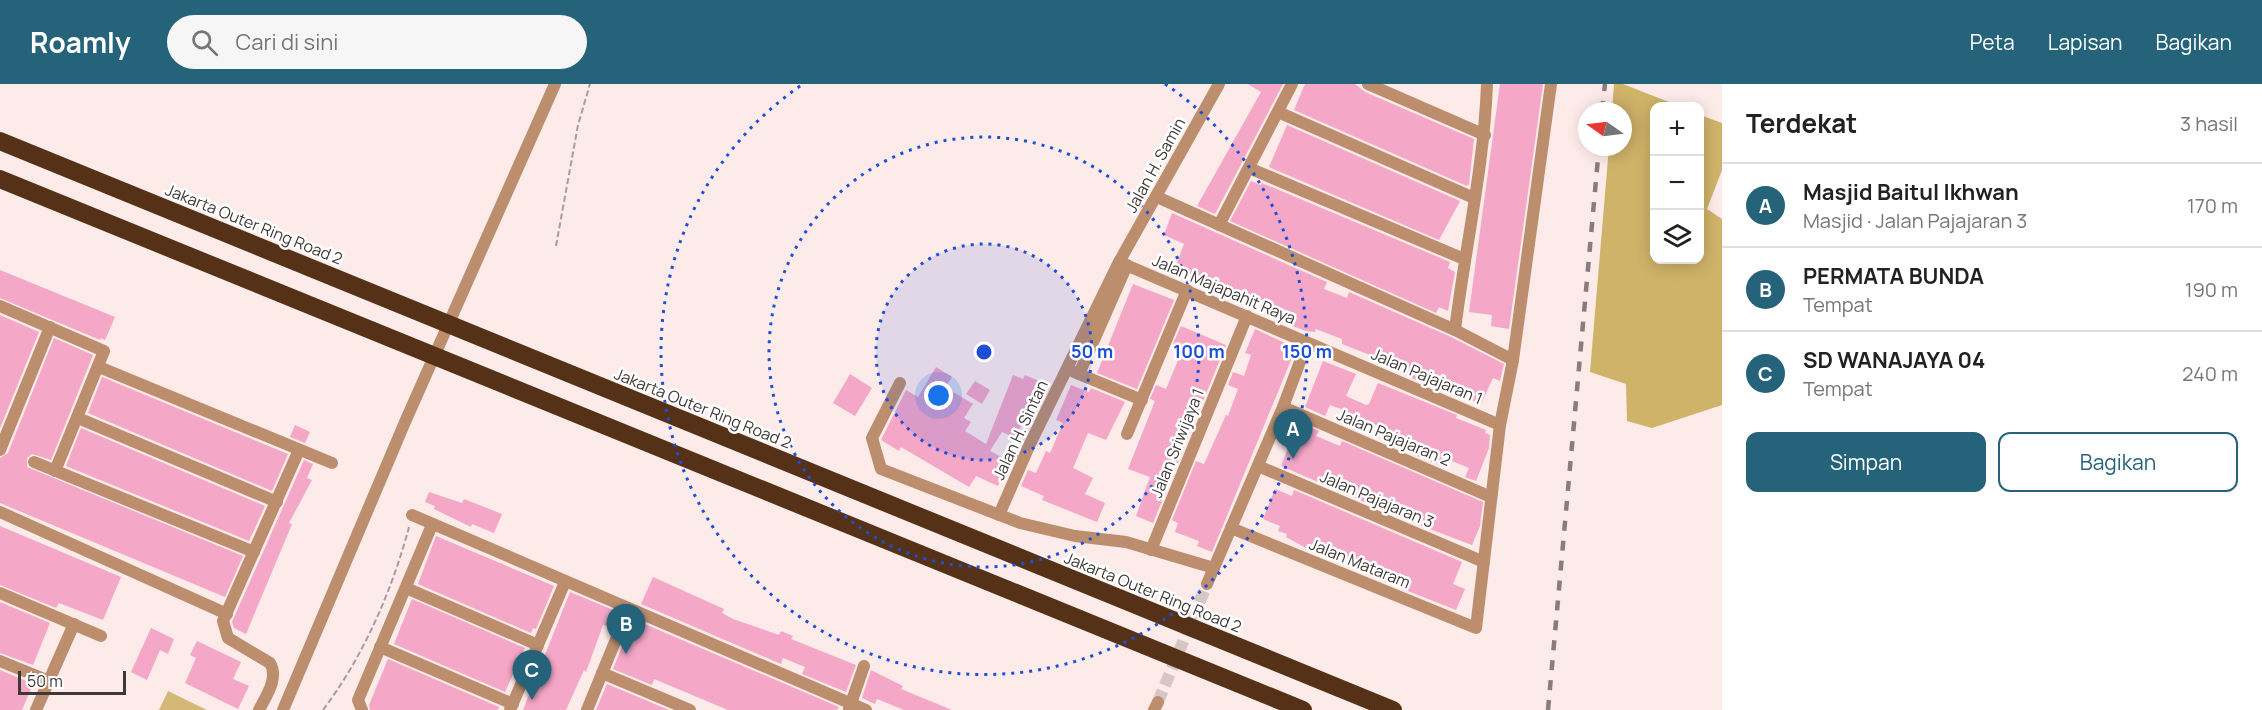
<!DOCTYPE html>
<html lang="id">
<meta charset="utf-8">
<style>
body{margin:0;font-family:Manrope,sans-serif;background:#f6f6f6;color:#222}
.controls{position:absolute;right:18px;top:18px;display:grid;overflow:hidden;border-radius:12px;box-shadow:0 3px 15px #0003}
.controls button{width:54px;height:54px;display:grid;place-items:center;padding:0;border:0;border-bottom:2px solid #e0e0e0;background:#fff;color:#222;font:30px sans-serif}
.compass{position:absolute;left:1578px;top:18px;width:54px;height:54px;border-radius:50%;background:#fff;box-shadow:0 3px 15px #0003;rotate:284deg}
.scale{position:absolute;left:18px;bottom:15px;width:108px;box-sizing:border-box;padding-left:6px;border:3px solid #3f3837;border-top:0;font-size:16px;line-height:21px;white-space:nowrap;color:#3f3837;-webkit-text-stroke:4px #fff;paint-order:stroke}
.you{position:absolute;left:939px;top:312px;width:21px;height:21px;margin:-15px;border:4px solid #fff;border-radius:50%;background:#1a73e8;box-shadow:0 0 0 9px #1a73e833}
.badge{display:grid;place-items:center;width:39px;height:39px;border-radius:50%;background:#25637a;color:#fff;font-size:20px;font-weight:700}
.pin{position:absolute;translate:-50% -50px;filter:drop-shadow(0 2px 3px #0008)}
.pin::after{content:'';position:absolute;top:32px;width:21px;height:18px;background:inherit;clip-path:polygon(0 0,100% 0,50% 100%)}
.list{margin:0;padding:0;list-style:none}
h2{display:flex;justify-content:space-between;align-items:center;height:78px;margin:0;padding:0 24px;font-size:26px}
h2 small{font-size:20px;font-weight:400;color:#767676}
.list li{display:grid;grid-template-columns:39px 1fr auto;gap:18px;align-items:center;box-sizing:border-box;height:84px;padding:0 24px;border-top:2px solid #e0e0e0}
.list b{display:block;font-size:22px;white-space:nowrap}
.list p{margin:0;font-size:20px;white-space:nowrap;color:#767676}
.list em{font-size:20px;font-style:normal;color:#767676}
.actions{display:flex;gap:12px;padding:18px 24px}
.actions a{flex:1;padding:14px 0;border:2px solid #25637a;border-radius:12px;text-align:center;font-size:21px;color:#25637a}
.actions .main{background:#25637a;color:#fff}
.icon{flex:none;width:33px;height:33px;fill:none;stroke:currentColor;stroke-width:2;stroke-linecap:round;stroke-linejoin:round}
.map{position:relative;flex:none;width:1722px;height:626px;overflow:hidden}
header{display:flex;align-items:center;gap:36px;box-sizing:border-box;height:84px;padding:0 30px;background:#25637a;color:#fff}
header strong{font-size:28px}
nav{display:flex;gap:33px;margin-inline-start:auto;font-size:21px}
.search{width:420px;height:54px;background:#f6f6f6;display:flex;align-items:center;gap:15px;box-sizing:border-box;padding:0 21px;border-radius:33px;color:#767676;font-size:22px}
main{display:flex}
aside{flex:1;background:#fff}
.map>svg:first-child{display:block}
.green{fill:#d4b976}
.forest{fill:#cfb369}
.building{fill:#f4a7c7}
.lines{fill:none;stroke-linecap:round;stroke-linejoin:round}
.street-tunnel{stroke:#d6c7c5;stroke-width:12;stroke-dasharray:12 6;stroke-linecap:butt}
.path{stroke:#a99c9b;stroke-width:2;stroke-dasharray:6 3;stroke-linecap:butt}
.street{stroke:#bc8e6e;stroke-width:12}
.highway{stroke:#553217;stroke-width:18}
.rail{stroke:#887d7c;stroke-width:4.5;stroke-dasharray:10 10;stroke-linecap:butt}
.ring{fill:none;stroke:#1d4ed8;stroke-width:3;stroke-dasharray:3 6}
.labels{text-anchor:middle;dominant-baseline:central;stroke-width:5;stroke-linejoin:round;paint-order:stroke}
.street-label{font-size:16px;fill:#3f3837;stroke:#fff}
.centre{fill:#1d4ed8;stroke:#fff;stroke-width:3}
.ring-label{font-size:18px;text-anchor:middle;font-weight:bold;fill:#1d4ed8;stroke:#fff;stroke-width:5;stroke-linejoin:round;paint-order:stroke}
</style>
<header>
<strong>Roamly</strong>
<div class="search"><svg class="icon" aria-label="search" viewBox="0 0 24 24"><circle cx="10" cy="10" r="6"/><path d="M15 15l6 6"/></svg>Cari di sini</div>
<nav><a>Peta</a><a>Lapisan</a><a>Bagikan</a></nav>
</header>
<main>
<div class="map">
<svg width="1722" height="626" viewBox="0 0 1722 626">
<rect width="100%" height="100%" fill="#fcebe9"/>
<!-- green -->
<path class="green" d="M 168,607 L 207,626 L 159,626 Z"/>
<!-- forest -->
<path class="forest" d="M 1614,0 L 1623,0 L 1679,22 L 1654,22 L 1654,176 L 1700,176 L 1700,31 L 1722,39 L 1722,86 L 1707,125 L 1722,135 L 1722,321 L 1652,344 L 1627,337 L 1626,300 L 1590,288 L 1609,63 L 1623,63 L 1623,27 L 1612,27 Z"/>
<!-- building -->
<g class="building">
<path d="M 1248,0 L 1283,0 L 1215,130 L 1197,122 L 1261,8 Z"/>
<path d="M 1305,0 L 1355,0 L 1365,8 L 1474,55 L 1469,100 L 1467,102 L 1294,26 Z"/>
<path d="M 1500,0 L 1543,0 L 1509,245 L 1491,242 L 1492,231 L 1469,228 Z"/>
<path d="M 1287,41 L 1460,117 L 1439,156 L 1269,83 Z"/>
<path d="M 1251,97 L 1261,101 L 1262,99 L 1450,178 L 1448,184 L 1455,188 L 1448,227 L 1439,223 L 1436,229 L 1230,137 Z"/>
<path d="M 1172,129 L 1327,198 L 1324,205 L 1347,214 L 1349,208 L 1451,253 L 1504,280 L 1500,297 L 1493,294 L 1481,320 L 1469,315 L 1472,309 L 1448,300 L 1445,309 L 1396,287 L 1398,282 L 1342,260 L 1342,255 L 1316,245 L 1315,248 L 1306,247 L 1292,242 L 1297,230 L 1186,189 L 1185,192 L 1174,187 L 1184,160 L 1164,151 Z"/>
<path d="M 0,186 L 115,233 L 105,256 L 101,254 L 100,256 L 0,214 Z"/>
<path d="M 1133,200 L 1174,216 L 1137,305 L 1097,289 Z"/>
<path d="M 0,231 L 39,248 L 0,344 Z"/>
<path d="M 1181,242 L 1226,261 L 1153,439 L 1136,432 L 1150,393 L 1128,385 L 1155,317 L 1150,315 L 1156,301 L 1166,305 L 1179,274 L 1181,266 L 1172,262 Z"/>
<path d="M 1255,245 L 1296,264 L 1212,468 L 1197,462 L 1199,457 L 1175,448 L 1178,439 L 1172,436 L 1196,377 L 1204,380 L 1226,331 L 1228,332 L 1238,305 L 1228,301 L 1233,288 L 1244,292 L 1251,271 L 1245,269 Z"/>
<path d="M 54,254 L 93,271 L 51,376 L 32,370 L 27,374 L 27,383 L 243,472 L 225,513 L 0,419 L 0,374 L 8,369 Z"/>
<path d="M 1323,277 L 1356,290 L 1346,312 L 1366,321 L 1369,320 L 1378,299 L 1457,331 L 1456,334 L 1486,346 L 1485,349 L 1490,351 L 1489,364 L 1476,397 L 1465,393 L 1469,384 L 1447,375 L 1443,383 L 1393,362 L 1398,351 L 1341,325 L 1330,321 L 1325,332 L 1305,323 Z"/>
<path d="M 936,283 L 952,293 L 945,303 L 973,320 L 964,334 L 971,338 L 965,347 L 986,360 L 1013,291 L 1023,295 L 1025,291 L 1039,297 L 1016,354 L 1002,348 L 990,367 L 1013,379 L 1006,395 L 1002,393 L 998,402 L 976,392 L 969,403 L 901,363 L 899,367 L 881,356 L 906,306 L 918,313 Z"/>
<path d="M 850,290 L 872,304 L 855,332 L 833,319 Z"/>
<path d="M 102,293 L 288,370 L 272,407 L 88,329 Z"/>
<path d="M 975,297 L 990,306 L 982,320 L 966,310 Z"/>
<path d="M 1071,301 L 1089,308 L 1091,304 L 1125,318 L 1106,356 L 1088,349 L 1073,384 L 1093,394 L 1085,410 L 1105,419 L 1097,438 L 1042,416 L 1044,412 L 1021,402 L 1028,386 L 1036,389 L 1046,367 L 1050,369 L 1063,339 L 1056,336 Z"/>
<path d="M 1298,338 L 1319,347 L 1316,352 L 1340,362 L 1342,357 L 1483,418 L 1480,442 L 1472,461 L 1414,439 L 1417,431 L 1373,412 L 1370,420 L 1352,413 L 1354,407 L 1334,399 L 1332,404 L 1281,382 Z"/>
<path d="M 295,341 L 310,348 L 305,359 L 290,353 Z"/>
<path d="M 81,344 L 265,422 L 249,457 L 66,382 Z"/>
<path d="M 304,376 L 313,380 L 307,394 L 312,396 L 289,439 L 292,440 L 246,550 L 234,544 L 232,538 Z"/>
<path d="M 1275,405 L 1292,412 L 1294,406 L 1462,478 L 1453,500 L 1465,505 L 1456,526 L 1365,490 L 1367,486 L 1306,464 L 1286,453 L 1287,450 L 1278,447 L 1280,442 L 1263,435 Z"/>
<path d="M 429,408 L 462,419 L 464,415 L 502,430 L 494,449 L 472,440 L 471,443 L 434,425 L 435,422 L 425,418 Z"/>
<path d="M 0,442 L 121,493 L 103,536 L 59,519 L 56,524 L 0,501 Z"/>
<path d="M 436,452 L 554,502 L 536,545 L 533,544 L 531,549 L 418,500 Z"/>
<path d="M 653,493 L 724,525 L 722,529 L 733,535 L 779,551 L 781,547 L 793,552 L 791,555 L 856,581 L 846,608 L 802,590 L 805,583 L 783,574 L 781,580 L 641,520 Z"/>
<path d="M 570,508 L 618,528 L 612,544 L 603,541 L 586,588 L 584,586 L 566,626 L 523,626 Z"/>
<path d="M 412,515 L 525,564 L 505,608 L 394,560 Z"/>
<path d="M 0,518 L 50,539 L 33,581 L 0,569 Z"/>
<path d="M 633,535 L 839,623 L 837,626 L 728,626 L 654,595 L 652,601 L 613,585 Z"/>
<path d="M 151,544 L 174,555 L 168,570 L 160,566 L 147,596 L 131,588 Z"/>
<path d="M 197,557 L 241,578 L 233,595 L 249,602 L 238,625 L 185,599 L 196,574 L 190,571 Z"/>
<path d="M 388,575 L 499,623 L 498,626 L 370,626 L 369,621 Z"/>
<path d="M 0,586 L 33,600 L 22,626 L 0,626 Z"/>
<path d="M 871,586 L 903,602 L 901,605 L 952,626 L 904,626 L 877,615 L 875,620 L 862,614 Z"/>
<path d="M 607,600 L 669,626 L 596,626 Z"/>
</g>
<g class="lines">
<!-- street-tunnel -->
<path class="street-tunnel" d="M 1158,618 L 1207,500"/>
<!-- path -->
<g class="path">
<path d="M 556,162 L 578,41 L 590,0"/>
<path d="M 323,626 C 363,573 392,507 409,443"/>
</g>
<!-- street -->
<g class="street">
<path d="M 1368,0 L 1485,51"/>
<path d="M 1278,28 L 1474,114"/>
<path d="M 1249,84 L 1464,175"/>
<path d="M 1157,113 L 1455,246 L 1513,276"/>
<path d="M 1219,141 L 1292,0"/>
<path d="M 1119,178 L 1500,341"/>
<path d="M 0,222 L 104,267 L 55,387"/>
<path d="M 1455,246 C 1465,164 1484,83 1487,0"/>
<path d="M 99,283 L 332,379"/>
<path d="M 1074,288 L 1142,316"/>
<path d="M 1079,290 L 1127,181"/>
<path d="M 900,299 L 872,354 L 881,385 L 1020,439 L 1075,452 L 1126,458 L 1214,484"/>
<path d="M 1283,323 L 1491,413"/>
<path d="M 78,334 L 277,418"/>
<path d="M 1127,350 L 1187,206"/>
<path d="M 0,366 L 50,243"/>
<path d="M 34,378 L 254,468"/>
<path d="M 1258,382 L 1484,478"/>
<path d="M 0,428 L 227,530"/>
<path d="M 412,431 L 866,626"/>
<path d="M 999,431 L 1030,360 L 1119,178 L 1219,0"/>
<path d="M 1231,444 L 1476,544 L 1500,341 L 1513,276 L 1551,0"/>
<path d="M 1151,466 L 1247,232"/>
<path d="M 1207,500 L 1283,323 L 1307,259"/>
<path d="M 406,504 L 538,561"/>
<path d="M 0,509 L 101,552"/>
<path d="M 380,563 L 513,620"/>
<path d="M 0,577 L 49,597"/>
<path d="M 602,589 L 690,626"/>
<path d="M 849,625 L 864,582"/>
<path d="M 36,626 L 74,540"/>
<path d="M 259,626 C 266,612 279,594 270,579 L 228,554 L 223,537 L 299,366"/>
<path d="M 283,626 L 405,338 L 555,0"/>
<path d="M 362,626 L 358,616 L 432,441"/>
<path d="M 510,626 L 565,498"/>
<path d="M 587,626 L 628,526"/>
<path d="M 1154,626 L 1158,618"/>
</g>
<!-- highway -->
<g class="highway">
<path d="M 0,57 L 1393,626"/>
<path d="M 0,95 L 1303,626"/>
</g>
<!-- rail -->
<g class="rail">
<path d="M 1602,27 L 1605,0"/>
<path d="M 1548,626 L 1599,63"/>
</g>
</g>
<!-- distance rings -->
<circle cx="984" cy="268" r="108" fill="#1d4ed8" fill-opacity=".12"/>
<g class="ring">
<circle cx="984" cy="268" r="108"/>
<circle cx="984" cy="268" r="215"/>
<path d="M1165 0A323 323 0 1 1 803 0"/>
</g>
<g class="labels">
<!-- street labels -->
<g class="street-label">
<text transform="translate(1155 81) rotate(-61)">Jalan H. Samin</text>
<text transform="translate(254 140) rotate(22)">Jakarta Outer Ring Road 2</text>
<text transform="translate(1224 205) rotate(23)">Jalan Majapahit Raya</text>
<text transform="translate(1427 292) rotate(23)">Jalan Pajajaran 1</text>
<text transform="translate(703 324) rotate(22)">Jakarta Outer Ring Road 2</text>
<text transform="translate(1020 346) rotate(-65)">Jalan H. Sintan</text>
<text transform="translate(1394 353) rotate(23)">Jalan Pajajaran 2</text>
<text transform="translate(1177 359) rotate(-68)">Jalan Sriwijaya 1</text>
<text transform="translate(1377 415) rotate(23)">Jalan Pajajaran 3</text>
<text transform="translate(1360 479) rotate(22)">Jalan Mataram</text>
<text transform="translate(1153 508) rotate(22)">Jakarta Outer Ring Road 2</text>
</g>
</g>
<circle cx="984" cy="268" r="9" class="centre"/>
<g class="ring-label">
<text x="1092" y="274">50 m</text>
<text x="1199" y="274">100 m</text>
<text x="1307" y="274">150 m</text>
</g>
</svg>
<div class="controls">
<button>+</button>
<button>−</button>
<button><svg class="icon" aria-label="layers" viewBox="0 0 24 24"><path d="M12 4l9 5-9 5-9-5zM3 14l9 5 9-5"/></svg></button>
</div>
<svg class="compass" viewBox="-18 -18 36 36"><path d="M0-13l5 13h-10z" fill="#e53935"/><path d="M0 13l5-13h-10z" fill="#767676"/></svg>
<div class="scale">50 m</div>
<div class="you"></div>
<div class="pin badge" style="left:1293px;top:375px">A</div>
<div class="pin badge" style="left:626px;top:570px">B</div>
<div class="pin badge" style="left:532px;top:616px">C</div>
</div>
<aside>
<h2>Terdekat<small>3 hasil</small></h2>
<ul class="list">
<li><span class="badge">A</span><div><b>Masjid Baitul Ikhwan</b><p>Masjid · Jalan Pajajaran 3</p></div><em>170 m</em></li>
<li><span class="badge">B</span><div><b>PERMATA BUNDA</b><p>Tempat</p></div><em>190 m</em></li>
<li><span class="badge">C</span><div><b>SD WANAJAYA 04</b><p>Tempat</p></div><em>240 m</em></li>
</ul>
<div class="actions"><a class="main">Simpan</a><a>Bagikan</a></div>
</aside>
</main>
